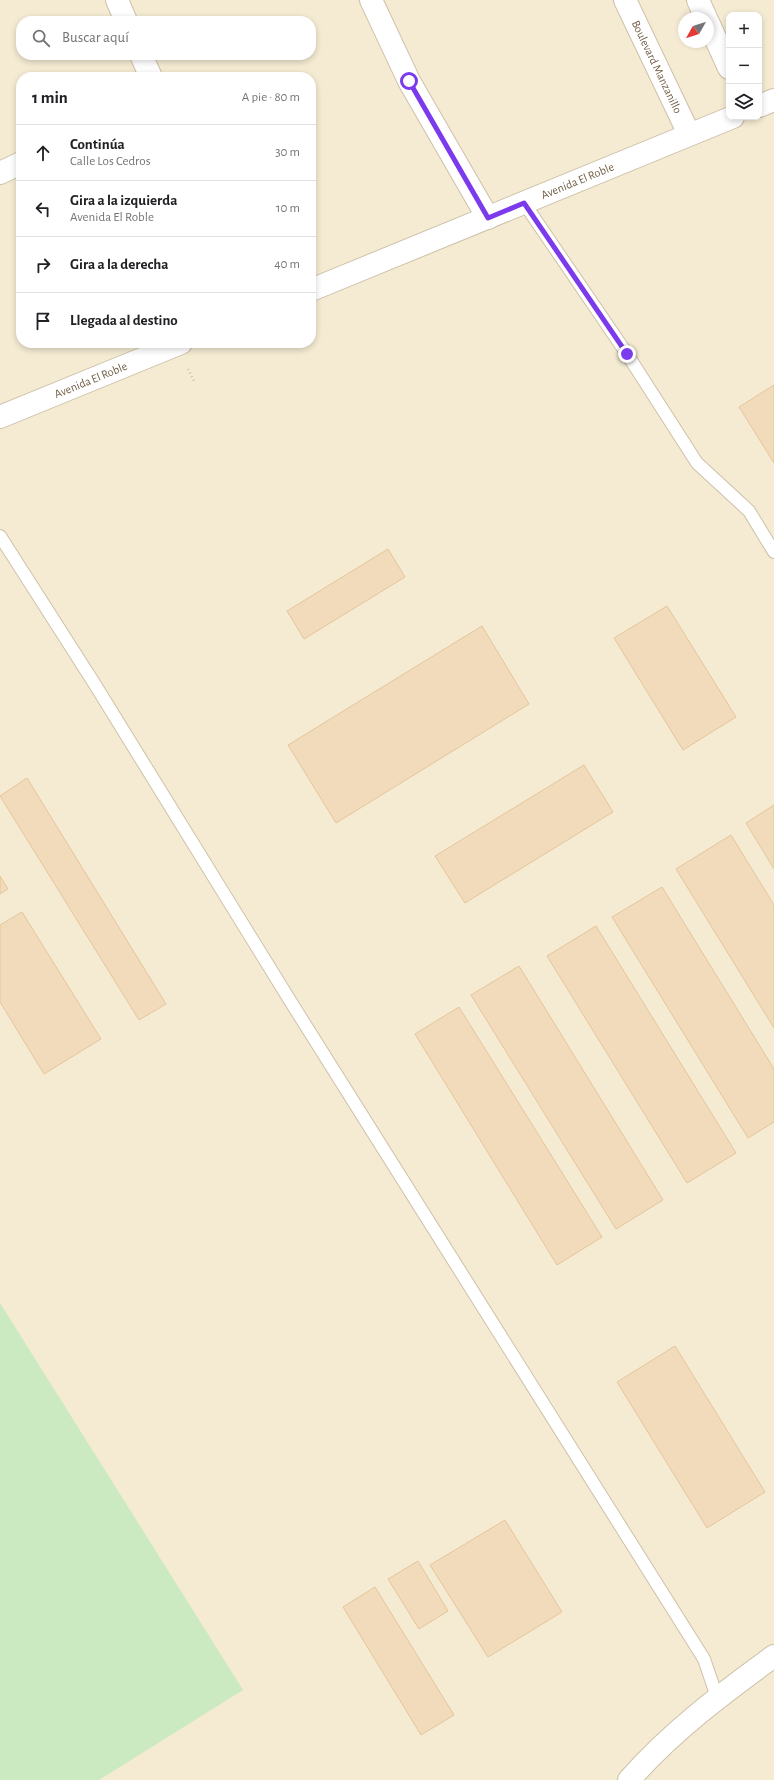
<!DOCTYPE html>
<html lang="es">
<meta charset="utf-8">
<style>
body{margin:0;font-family:"Alegreya Sans",sans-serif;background:#f6f6f6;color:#202124}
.controls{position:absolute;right:12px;top:12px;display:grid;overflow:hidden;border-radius:8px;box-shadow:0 2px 6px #0003}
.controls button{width:36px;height:36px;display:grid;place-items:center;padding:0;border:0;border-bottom:1px solid #e0e0e0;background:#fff;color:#202124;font:20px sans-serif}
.compass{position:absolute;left:678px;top:12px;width:36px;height:36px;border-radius:50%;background:#fff;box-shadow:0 2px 6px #0003;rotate:231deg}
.stop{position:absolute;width:12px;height:12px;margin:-9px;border:3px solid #7c3aed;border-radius:50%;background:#fff}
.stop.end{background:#7c3aed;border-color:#fff;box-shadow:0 1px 4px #0008}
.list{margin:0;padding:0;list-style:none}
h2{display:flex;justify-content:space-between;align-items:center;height:52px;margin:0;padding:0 16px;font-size:17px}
h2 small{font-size:13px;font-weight:400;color:#757577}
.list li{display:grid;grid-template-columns:26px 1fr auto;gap:12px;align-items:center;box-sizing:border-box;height:56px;padding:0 16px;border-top:1px solid #e0e0e0}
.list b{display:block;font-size:15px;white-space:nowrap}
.list p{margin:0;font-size:13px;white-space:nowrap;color:#757577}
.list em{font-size:13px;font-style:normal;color:#757577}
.icon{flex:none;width:22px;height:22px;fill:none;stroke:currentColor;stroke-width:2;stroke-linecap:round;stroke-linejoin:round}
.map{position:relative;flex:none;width:774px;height:1780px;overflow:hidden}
.search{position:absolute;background:#fff;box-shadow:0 2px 6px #0003;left:16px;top:16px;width:300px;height:44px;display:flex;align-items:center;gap:10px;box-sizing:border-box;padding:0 14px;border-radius:16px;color:#757577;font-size:15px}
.panel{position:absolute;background:#fff;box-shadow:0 2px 6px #0003;left:16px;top:72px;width:300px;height:276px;border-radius:16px}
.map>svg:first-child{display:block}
.residential{fill:#f4ebd2;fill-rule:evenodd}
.green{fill:#cbeac2}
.building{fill:#f2dbbb;stroke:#e5c59b}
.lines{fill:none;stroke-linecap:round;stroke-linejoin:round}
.service-casing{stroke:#cec0aa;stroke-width:14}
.minor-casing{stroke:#cec0aa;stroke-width:24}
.path{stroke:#d7bf9e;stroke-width:2.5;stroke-dasharray:1 3;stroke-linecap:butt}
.service{stroke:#fff;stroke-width:12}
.minor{stroke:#fff;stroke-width:22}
.route{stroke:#7c3aed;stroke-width:5}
.labels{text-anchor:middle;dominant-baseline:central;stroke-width:3;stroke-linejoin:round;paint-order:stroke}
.street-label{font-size:12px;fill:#756149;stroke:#fffbea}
</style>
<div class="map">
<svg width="774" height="1780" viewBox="0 0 774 1780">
<rect width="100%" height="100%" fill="#fdf8e4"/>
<!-- residential -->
<path class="residential" d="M 0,0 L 774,0 L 774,1780 L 0,1780 ZM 729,15 L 759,15 L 759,117 L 729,117 ZM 684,18 L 708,18 L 708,42 L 684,42 ZM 21,21 L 311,21 L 311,55 L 21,55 ZM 21,77 L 311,77 L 311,343 L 21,343 Z"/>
<!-- green -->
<path class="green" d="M 0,1303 L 243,1690 L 99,1780 L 0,1780 Z"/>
<!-- building -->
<g class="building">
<path d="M 774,385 L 774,463 L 739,407 Z"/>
<path d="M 388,549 L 405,577 L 304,639 L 287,611 Z"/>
<path d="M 667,606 L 736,717 L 683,750 L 614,638 Z"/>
<path d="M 482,626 L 529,704 L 336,823 L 288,745 Z"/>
<path d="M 584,765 L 613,812 L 465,903 L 435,856 Z"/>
<path d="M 27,778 L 166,1004 L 139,1020 L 0,796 Z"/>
<path d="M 774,805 L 774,869 L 746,823 Z"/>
<path d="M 731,835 L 774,905 L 774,1028 L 676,869 Z"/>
<path d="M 0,876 L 8,889 L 0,894 Z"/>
<path d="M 662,887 L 774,1069 L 774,1122 L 748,1138 L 612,917 Z"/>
<path d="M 22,912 L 101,1039 L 44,1074 L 0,1002 L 0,925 Z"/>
<path d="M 596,926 L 736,1153 L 687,1183 L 547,956 Z"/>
<path d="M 519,966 L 663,1200 L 616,1229 L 471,995 Z"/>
<path d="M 459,1007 L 602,1237 L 557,1265 L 415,1034 Z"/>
<path d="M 675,1346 L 765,1492 L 707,1528 L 617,1382 Z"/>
<path d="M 505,1520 L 562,1612 L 488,1657 L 430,1565 Z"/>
<path d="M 418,1561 L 448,1611 L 419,1629 L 388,1579 Z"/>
<path d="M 375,1587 L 454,1715 L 421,1735 L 343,1607 Z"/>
</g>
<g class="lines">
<defs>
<g id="service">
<path d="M 524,203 L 627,354 L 697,463 L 749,511 L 774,552"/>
<path d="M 0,536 L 94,683 L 289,999 L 704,1659 L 717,1697"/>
</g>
<g id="minor">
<path d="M 117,0 L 126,21"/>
<path d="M 371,0 L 409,81 L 488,218"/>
<path id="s1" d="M 625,0 L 689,134"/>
<path d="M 698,0 L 706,18"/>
<path d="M 708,22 L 729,68"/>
<path d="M 141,55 L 151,77"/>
<path d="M 759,106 L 774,100"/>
<path d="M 0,173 L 21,163"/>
<path id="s2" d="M 311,290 L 733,117"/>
<path id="s3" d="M 0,417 L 181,343"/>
<path d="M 629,1780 C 671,1732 723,1693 774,1656"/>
</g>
</defs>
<!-- service casing -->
<use href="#service" class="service-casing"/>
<!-- minor casing -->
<use href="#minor" class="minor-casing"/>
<!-- path -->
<path class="path" d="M 188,369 L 194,381"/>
<!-- service -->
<use href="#service" class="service"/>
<!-- minor -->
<use href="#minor" class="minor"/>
</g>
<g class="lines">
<!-- route -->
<path class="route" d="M 409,81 L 488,218 L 524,203 L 627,354"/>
</g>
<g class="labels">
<!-- street labels -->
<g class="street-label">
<text stroke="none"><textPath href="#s1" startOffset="74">Boulevard Manzanillo</textPath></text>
<text stroke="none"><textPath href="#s2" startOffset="288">Avenida El Roble</textPath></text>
<text stroke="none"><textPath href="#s3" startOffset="98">Avenida El Roble</textPath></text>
</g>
</g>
</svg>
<div class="controls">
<button>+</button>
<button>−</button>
<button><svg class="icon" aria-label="layers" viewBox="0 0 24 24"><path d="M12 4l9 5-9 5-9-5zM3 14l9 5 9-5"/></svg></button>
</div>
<svg class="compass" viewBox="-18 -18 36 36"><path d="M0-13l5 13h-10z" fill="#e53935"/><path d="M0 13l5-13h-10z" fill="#757577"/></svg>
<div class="stop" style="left:409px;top:81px"></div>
<div class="stop end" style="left:627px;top:354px"></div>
<div class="search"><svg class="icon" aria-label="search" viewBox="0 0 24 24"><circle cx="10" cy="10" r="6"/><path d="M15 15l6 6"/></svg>Buscar aquí</div>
<section class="panel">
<h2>1 min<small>A pie · 80 m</small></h2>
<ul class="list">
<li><svg class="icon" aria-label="ahead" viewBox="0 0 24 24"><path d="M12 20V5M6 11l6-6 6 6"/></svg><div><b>Continúa</b><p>Calle Los Cedros</p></div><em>30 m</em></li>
<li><svg class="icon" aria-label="left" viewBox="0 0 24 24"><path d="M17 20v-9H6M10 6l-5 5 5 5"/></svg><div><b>Gira a la izquierda</b><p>Avenida El Roble</p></div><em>10 m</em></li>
<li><svg class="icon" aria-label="right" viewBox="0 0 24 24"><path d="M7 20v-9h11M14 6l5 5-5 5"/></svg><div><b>Gira a la derecha</b></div><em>40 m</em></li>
<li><svg class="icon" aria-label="arrive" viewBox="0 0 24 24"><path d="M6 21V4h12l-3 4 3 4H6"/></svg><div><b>Llegada al destino</b></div></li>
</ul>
</section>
</div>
